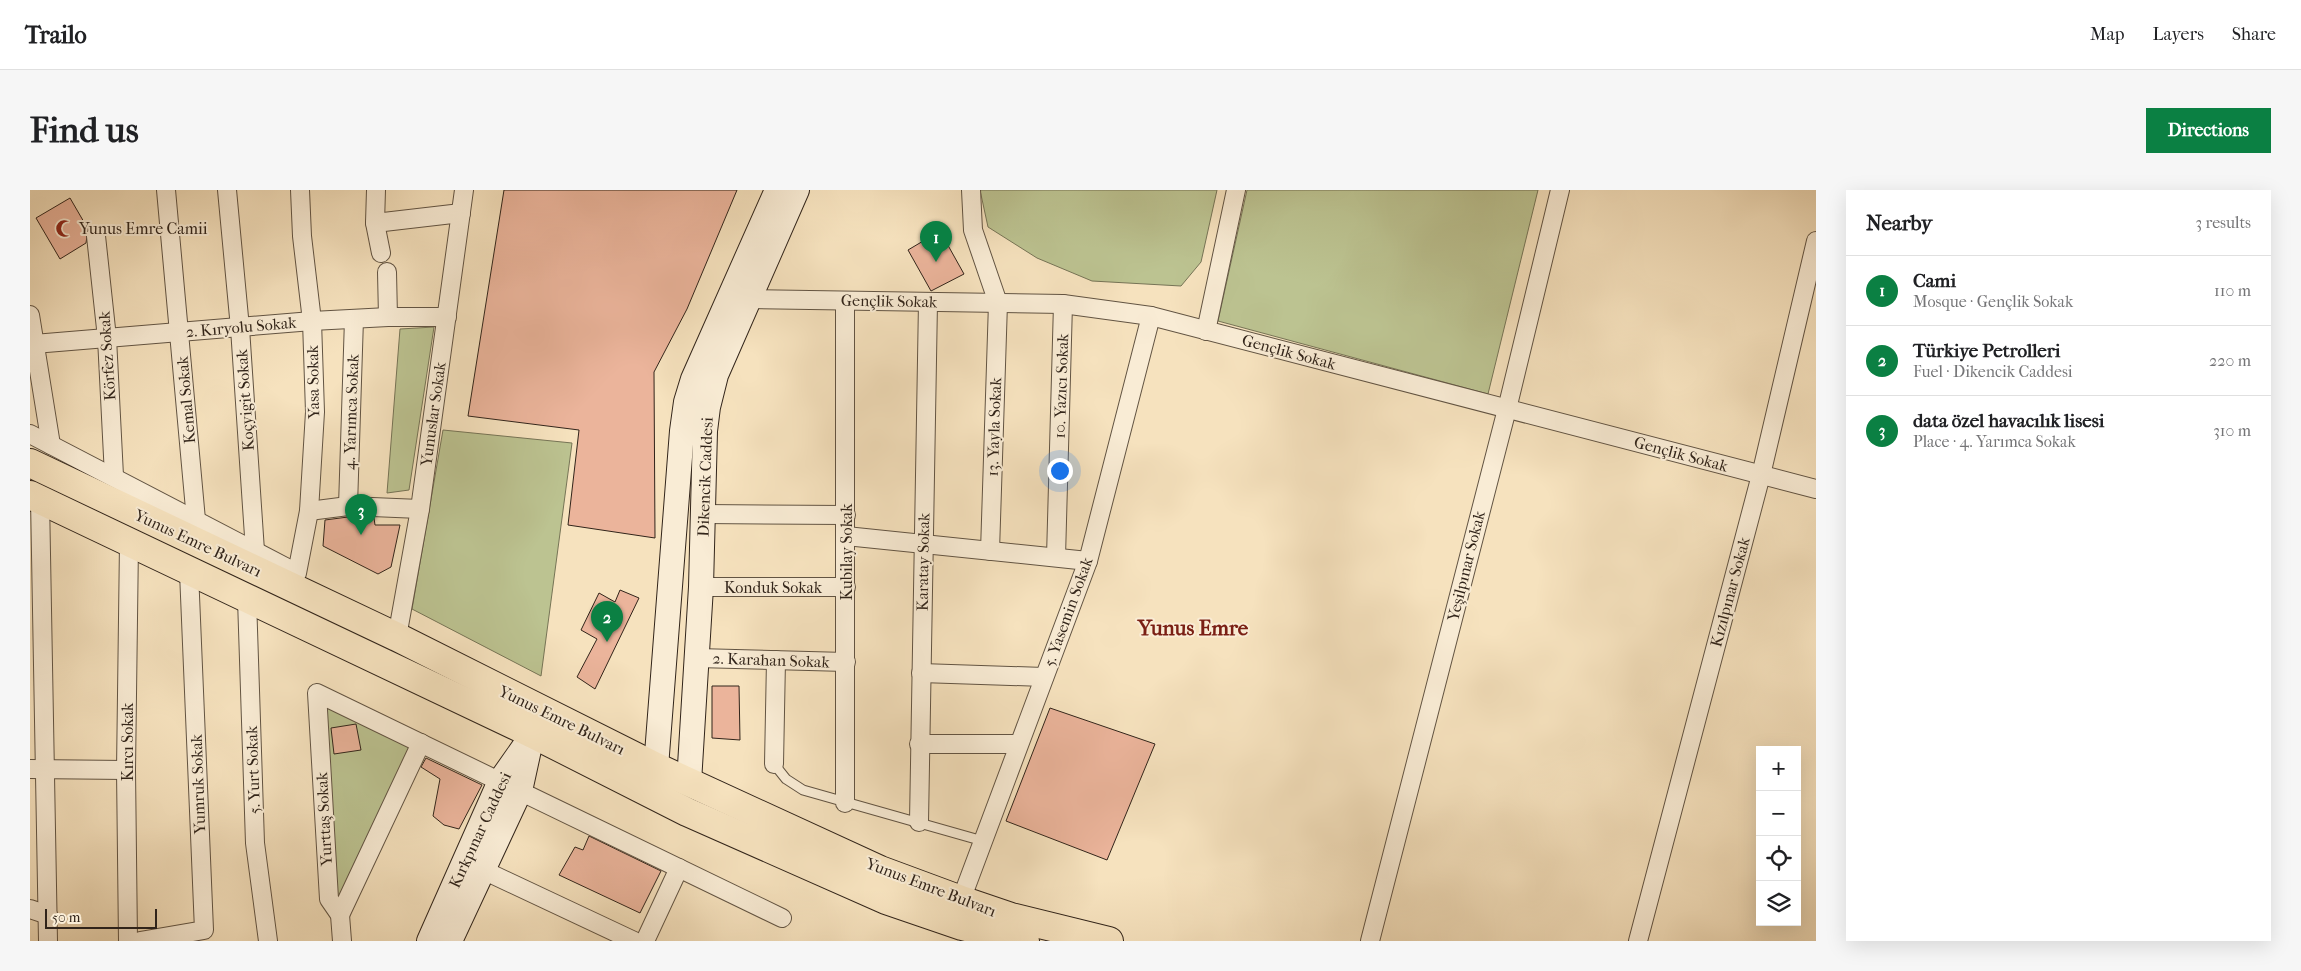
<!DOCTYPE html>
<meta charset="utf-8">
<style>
body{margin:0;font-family:"IM FELL French Canon",serif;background:#f6f6f6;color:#202124}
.controls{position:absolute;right:15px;bottom:15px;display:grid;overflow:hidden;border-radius:0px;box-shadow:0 5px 20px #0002}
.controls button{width:45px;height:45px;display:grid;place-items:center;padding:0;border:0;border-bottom:1px solid #e0e0e0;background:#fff;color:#202124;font:25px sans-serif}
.scale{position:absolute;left:15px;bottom:12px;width:112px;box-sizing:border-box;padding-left:5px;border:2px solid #31241a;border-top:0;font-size:14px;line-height:18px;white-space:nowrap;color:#31241a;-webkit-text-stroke:4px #f9ecd5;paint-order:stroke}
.you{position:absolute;left:1029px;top:280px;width:18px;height:18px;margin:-12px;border:4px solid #fff;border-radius:50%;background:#1a73e8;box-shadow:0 0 0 8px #1a73e833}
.badge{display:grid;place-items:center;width:32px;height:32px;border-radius:50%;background:#0b8043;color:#fff;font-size:16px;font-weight:700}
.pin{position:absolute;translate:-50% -41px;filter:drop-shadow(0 1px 2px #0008)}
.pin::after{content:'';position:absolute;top:26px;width:18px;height:15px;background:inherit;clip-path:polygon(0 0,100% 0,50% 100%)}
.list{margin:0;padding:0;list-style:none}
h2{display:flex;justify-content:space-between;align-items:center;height:65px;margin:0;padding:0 20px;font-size:21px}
h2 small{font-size:16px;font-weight:400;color:#757577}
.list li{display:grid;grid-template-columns:32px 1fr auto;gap:15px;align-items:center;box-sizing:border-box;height:70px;padding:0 20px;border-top:1px solid #e0e0e0}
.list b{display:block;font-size:19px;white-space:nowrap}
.list p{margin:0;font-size:16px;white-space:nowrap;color:#757577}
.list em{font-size:16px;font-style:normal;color:#757577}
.icon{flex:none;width:28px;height:28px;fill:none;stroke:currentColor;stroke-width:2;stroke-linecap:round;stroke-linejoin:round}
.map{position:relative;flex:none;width:1786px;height:751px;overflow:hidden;border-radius:0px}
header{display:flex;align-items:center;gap:30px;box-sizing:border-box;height:70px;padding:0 25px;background:#fff;border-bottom:1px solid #e0e0e0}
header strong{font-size:24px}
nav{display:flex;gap:28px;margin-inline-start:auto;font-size:18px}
.intro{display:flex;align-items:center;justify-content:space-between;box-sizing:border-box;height:120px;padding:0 30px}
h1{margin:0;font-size:35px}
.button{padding:12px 22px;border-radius:0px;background:#0b8043;color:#fff;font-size:18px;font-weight:700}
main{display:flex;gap:30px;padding:0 30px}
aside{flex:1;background:#fff;border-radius:0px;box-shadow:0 5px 20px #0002}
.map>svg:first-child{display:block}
.green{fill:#bcc391;stroke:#767456}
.building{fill:#ebb49b;stroke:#31241a}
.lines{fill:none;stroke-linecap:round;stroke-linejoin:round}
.lane-casing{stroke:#625443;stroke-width:11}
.street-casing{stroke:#625443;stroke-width:20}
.secondary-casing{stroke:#31241a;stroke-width:26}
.primary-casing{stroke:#31241a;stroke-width:30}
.lane{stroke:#f9ecd5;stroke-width:9}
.street{stroke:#f9ecd5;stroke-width:18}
.secondary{stroke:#f9ecd5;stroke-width:24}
.primary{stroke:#f6e2be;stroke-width:28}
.labels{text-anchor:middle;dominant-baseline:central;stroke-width:4;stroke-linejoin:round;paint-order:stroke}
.poi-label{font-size:16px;fill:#31241a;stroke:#f9ecd5;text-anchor:start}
.street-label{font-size:16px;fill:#31241a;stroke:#f9ecd5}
.district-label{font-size:21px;font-weight:bold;fill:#7a1f14;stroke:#f9ecd5}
</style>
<header>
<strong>Trailo</strong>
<nav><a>Map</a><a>Layers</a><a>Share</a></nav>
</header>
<div class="intro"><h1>Find us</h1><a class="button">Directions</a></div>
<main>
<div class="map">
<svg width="1786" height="751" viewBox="0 0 1786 751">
<rect width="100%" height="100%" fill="#f6e2be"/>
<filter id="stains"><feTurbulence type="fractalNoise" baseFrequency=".004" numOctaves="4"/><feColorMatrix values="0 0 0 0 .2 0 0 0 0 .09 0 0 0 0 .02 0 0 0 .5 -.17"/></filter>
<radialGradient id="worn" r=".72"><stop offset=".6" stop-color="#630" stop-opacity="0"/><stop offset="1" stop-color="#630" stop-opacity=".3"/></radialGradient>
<!-- green -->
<g class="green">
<path d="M 950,0 L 1187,0 L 1171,72 L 1151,96 L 1062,91 L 1007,68 L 958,37 Z"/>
<path d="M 1217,0 L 1508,0 L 1458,204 L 1188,131 Z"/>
<path d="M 404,137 L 379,300 L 357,303 L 370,139 Z"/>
<path d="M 413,240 L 542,253 L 511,486 L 382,419 Z"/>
<path d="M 295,513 L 384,556 L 312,709 L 306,705 Z"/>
</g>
<!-- building -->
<g class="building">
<path d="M 474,0 L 707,0 L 657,119 L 624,182 L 625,348 L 538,335 L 549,240 L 438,226 Z"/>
<path d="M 40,8 L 58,39 L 56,53 L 30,69 L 6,28 Z"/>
<path d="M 910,41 L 934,84 L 901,101 L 878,60 Z"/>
<path d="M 318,327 L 344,328 L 345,335 L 370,335 L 361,377 L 348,384 L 293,356 L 295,330 Z"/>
<path d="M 590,400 L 609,408 L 565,499 L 547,487 L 567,449 L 551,440 L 569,403 L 585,412 Z"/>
<path d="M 682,496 L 709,496 L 710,550 L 682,548 Z"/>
<path d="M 1020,518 L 1125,554 L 1077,670 L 976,631 Z"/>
<path d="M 326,534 L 331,560 L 304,564 L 301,538 Z"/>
<path d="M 396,568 L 452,595 L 429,639 L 414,635 L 403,626 L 410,589 L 391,577 Z"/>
<path d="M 559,646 L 631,681 L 610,723 L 529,685 L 545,657 L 553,660 Z"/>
</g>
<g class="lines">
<defs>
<path id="lane" d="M 744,574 L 756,589 L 773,600 L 953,651"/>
<g id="street">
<path d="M 136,0 L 166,330"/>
<path d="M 197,0 L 210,138 L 225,361"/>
<path d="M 346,0 L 345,33 L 351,63"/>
<path d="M 941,0 L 943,40 L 968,113 L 960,361"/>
<path d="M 345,33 L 431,23"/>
<path d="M 66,46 L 77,148 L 84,286"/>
<path d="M 357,82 L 358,127"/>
<path d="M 719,109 L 1033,114 L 1121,126 L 1786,299"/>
<path d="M 815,111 L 815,613"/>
<path d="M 0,125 L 21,255"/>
<path d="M 1176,141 L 1206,0"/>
<path d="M 4,154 L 282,131 L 358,127 L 417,127"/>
<path d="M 0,244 L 267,383 L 279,321 L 285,222 L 282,131 L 272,46 L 270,0"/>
<path d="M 10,309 L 18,751"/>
<path d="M 318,316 L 324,129"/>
<path d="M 279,321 L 318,316 L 390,319"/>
<path d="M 673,324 L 816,325"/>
<path d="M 816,346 L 1058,371"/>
<path d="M 1026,367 L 1033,114"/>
<path d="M 671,397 L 816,397"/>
<path d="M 217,409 L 225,653 L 238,751"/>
<path d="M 367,447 L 390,319 L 434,0"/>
<path d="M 667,468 L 816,472"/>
<path d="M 891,483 L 1014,487"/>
<path d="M 889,554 L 988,554"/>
<path d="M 744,574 L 746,470"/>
<path d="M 0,579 L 96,580"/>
<path d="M 889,632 L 898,112"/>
<path d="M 453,680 L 604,751"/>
<path d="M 931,710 L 1058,371 L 1121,126"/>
<path d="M 0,719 L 18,725"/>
<path d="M 310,725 L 391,553"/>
<path d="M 98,751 L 96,580 L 99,353"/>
<path d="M 110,751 L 174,740 L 159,382"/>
<path d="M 312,751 L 310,725 L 299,709 L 287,503 L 752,728"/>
<path d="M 615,751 L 649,678"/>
<path d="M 1340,751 L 1477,219 L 1530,0"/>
<path d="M 1608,751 L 1731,285 L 1786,51"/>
</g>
<g id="secondary">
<path d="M 626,577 L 652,241 L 656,212 L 663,189 L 747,0"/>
<path d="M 659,592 L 671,397 L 675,241 L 678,217 L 686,185 L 767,0"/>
<path d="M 399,751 L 470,591 L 503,544"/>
<path d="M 420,751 L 490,601 L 500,555"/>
</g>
<g id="primary">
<path d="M 0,273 L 367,447 L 626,577 L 850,680 L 931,710 L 981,727 L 1079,751"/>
<path d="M 0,305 L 503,544 L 657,622 L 856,710 L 932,736 L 995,751"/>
</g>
</defs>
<!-- lane casing -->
<use href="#lane" class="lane-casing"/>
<!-- street casing -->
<use href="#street" class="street-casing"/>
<!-- secondary casing -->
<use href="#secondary" class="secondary-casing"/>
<!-- primary casing -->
<use href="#primary" class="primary-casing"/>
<!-- lane -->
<use href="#lane" class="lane"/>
<!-- street -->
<use href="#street" class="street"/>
<!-- secondary -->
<use href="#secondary" class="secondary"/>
<!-- primary -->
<use href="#primary" class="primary"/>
</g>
<!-- icons -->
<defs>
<symbol id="mosque-bare" viewBox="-9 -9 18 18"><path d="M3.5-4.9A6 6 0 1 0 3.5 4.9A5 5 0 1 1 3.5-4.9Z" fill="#8f2418" stroke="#f9ecd5" stroke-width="2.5" paint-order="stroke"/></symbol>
</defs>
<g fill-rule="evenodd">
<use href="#mosque-bare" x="22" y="26" width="25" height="25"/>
</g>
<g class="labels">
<!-- poi labels -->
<g class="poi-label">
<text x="49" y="38">Yunus Emre Camii</text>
</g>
<!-- street labels -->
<g class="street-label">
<text transform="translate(859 111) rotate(1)">Gençlik Sokak</text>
<text transform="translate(211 137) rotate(-5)">2. Kıryolu Sokak</text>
<text transform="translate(1259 162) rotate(15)">Gençlik Sokak</text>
<text transform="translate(77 166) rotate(-94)">Körfez Sokak</text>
<text transform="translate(283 192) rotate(-91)">Yasa Sokak</text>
<text transform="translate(1031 196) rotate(-88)">10. Yazıcı Sokak</text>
<text transform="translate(156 210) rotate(-95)">Kemal Sokak</text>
<text transform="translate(215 210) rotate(-94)">Koçyigit Sokak</text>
<text transform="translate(321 222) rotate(-88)">4. Yarımca Sokak</text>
<text transform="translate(403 224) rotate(-82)">Yunuslar Sokak</text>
<text transform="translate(964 237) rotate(-88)">13. Yayla Sokak</text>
<text transform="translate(1651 264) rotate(15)">Gençlik Sokak</text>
<text transform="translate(675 287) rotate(-88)">Dikencik Caddesi</text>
<text transform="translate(168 353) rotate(25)">Yunus Emre Bulvarı</text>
<text transform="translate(816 362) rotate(-90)">Kubilay Sokak</text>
<text transform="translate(893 372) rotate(-89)">Karatay Sokak</text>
<text transform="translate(1436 376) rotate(-76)">Yeşilpınar Sokak</text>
<text x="743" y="397">Konduk Sokak</text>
<text transform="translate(1700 402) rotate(-75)">Kızılpınar Sokak</text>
<text transform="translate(1038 422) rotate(-70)">5. Yasemin Sokak</text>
<text transform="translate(741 470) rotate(2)">2. Karahan Sokak</text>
<text transform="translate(532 530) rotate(26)">Yunus Emre Bulvarı</text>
<text transform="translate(97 552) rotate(-90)">Kırcı Sokak</text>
<text transform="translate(223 580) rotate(-92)">5. Yurt Sokak</text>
<text transform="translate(168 594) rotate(-92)">Yumruk Sokak</text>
<text transform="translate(294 629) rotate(-93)">Yurttaş Sokak</text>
<text transform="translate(450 640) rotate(-65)">Kırkpınar Caddesi</text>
<text transform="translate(901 697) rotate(21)">Yunus Emre Bulvarı</text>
</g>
<!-- district labels -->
<g class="district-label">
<text x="1163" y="438">Yunus Emre</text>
</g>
</g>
<rect width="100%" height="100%" filter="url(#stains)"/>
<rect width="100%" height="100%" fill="url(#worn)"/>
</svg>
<div class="controls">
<button>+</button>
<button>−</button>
<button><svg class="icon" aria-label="locate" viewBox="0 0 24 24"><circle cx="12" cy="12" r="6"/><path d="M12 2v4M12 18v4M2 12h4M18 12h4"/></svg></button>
<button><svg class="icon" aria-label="layers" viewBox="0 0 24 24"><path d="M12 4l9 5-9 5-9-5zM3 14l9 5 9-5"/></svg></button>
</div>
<div class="scale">50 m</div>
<div class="you"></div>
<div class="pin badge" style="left:906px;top:72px">1</div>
<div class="pin badge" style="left:577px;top:452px">2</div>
<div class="pin badge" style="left:331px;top:345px">3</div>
</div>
<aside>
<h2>Nearby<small>3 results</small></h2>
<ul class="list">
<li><span class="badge">1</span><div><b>Cami</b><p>Mosque · Gençlik Sokak</p></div><em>110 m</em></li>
<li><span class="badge">2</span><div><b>Türkiye Petrolleri</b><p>Fuel · Dikencik Caddesi</p></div><em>220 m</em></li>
<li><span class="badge">3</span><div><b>data özel havacılık lisesi</b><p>Place · 4. Yarımca Sokak</p></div><em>310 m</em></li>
</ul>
</aside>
</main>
